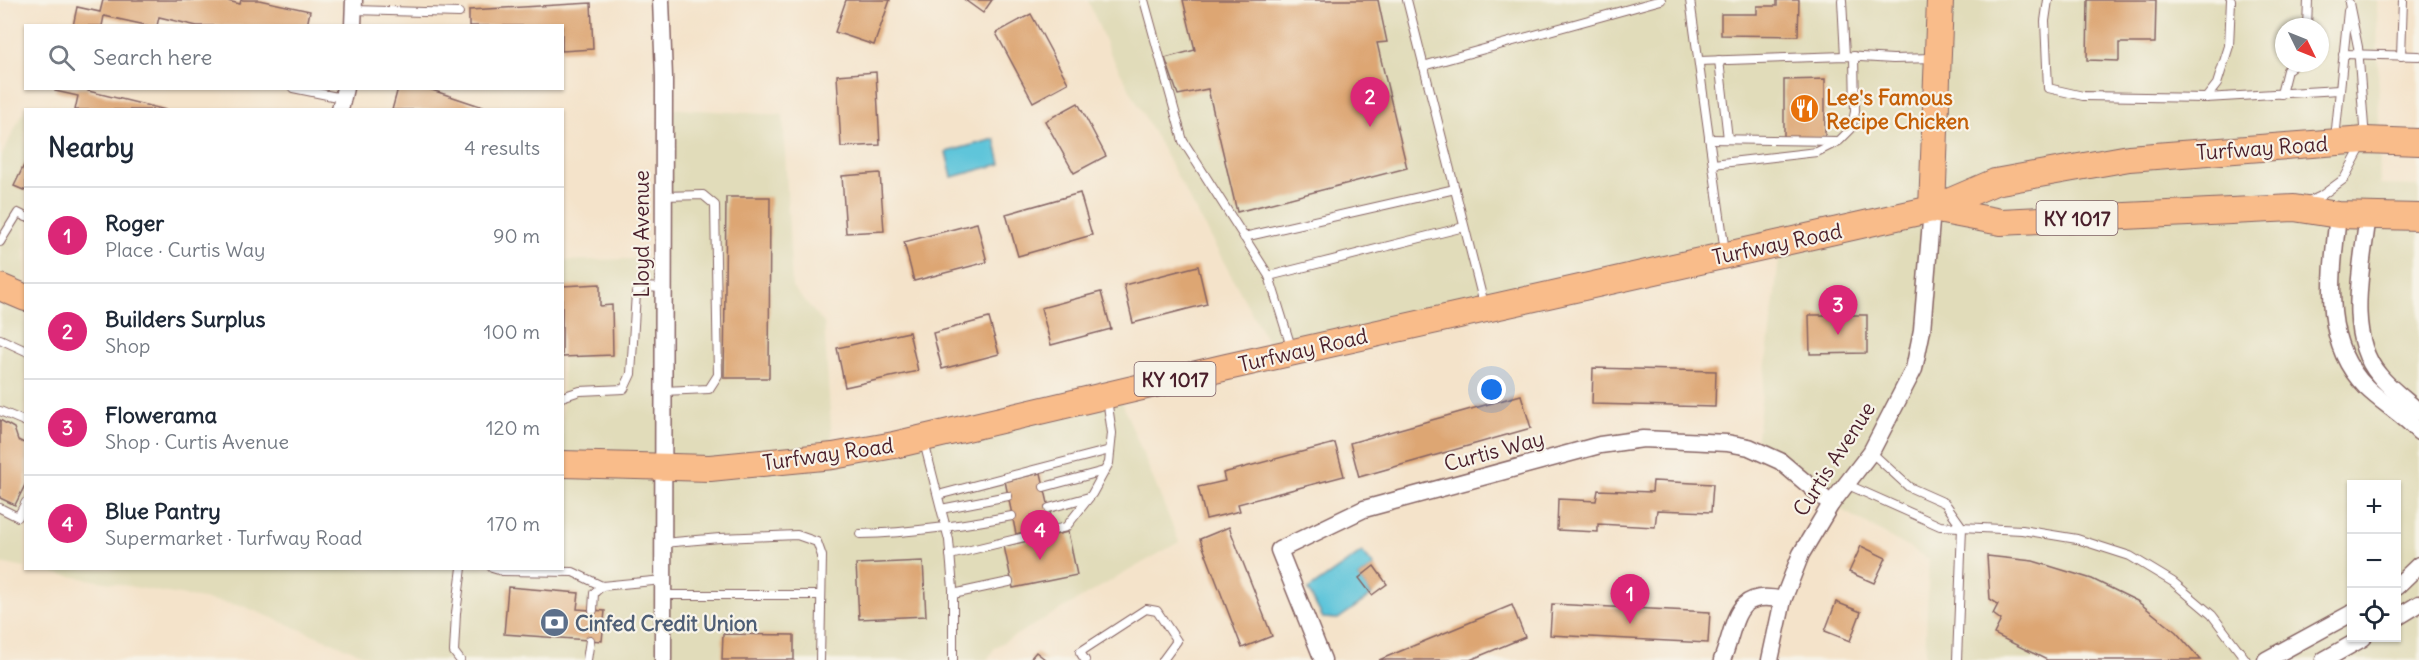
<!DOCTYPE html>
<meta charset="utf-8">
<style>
body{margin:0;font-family:Delius,sans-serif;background:#f6f6f7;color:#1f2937}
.controls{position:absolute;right:18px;bottom:18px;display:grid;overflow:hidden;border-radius:0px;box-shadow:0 2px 4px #0004}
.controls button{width:54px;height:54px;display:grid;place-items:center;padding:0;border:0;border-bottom:2px solid #e0e1e3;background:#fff;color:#1f2937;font:30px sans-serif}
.compass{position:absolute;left:2275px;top:18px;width:54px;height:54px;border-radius:50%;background:#fff;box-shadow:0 2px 4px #0004;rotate:133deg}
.you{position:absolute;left:1492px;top:390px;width:21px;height:21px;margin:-15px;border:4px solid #fff;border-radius:50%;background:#1a73e8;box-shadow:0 0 0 9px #1a73e833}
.badge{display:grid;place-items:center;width:39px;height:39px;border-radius:50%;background:#db2777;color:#fff;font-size:20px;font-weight:700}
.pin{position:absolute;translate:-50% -50px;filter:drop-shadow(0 2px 3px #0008)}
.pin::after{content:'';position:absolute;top:32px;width:21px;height:18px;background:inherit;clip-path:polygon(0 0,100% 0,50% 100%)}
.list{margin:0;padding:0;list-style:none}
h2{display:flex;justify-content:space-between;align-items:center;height:78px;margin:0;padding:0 24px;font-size:26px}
h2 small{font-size:20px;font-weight:400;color:#747a83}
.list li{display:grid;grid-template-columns:39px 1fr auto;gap:18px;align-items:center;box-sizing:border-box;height:96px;padding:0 24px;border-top:2px solid #e0e1e3}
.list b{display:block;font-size:22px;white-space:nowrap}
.list p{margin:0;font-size:20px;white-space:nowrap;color:#747a83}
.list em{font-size:20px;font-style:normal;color:#747a83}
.icon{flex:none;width:33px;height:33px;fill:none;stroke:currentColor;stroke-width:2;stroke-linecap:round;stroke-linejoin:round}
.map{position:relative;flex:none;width:2419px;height:660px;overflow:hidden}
.search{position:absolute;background:#fff;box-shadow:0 2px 4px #0004;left:24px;top:24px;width:540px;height:66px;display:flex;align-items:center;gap:15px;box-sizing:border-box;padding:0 21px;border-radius:0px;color:#747a83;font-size:22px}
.panel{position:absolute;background:#fff;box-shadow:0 2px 4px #0004;left:24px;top:108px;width:540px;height:462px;border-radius:0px}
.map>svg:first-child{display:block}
.built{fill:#e1dcba;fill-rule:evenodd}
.water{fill:#5ec5da;stroke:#547282;stroke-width:1.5}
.building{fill:#dda673}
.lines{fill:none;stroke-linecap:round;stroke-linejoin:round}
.lane-casing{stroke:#866463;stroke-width:10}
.street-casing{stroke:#866463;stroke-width:19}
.primary-casing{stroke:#866463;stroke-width:28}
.lane{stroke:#fff;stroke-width:8}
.street{stroke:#fff;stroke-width:16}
.primary{stroke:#f9bc8a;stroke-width:26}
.labels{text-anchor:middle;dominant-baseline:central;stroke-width:4.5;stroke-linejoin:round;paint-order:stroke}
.shield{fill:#f7f3e8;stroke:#7e5f64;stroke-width:1.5}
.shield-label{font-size:20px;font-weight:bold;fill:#4a1f2b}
.food-label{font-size:21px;font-weight:bold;fill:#c56008;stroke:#f7f3e8;text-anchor:start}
.street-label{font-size:21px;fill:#4a1f2b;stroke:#f7f3e8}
.service-label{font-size:21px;font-weight:bold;fill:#4e5e75;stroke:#f7f3e8;text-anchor:start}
</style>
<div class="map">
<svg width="2419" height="660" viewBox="0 0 2419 660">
<rect width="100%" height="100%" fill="#f7f3e8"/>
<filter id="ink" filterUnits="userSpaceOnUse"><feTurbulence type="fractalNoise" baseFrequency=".0167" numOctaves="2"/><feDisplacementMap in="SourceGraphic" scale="12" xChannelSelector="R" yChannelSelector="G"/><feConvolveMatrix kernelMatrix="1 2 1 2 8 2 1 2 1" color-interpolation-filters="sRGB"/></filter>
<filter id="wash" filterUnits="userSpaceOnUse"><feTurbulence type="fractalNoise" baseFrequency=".008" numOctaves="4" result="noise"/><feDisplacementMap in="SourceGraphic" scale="24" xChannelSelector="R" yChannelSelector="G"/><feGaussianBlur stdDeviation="1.35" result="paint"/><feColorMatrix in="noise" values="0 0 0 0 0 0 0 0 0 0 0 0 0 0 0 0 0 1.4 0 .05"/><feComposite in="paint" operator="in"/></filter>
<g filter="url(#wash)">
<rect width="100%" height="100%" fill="#f4e3ca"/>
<!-- built -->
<g class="built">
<path d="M 1088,0 L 2377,0 L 2380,185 L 2419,186 L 2419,660 L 1925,660 L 1929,559 L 1831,504 L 1755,451 L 1781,244 L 1275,356 L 1109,51 ZM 2284,27 L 2320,27 L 2320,63 L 2284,63 ZM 2352,484 L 2396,484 L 2396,638 L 2352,638 Z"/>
<path d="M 663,108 L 783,115 L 792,287 L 824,323 L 833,456 L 1118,393 L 1179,542 L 995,647 L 987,660 L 376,660 L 243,606 L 30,569 L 562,568 L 563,261 L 663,258 Z"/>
<path d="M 23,112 L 25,113 L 25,568 L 0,563 L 0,159 Z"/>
</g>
<!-- water -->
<g class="water">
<path d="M 995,139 L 1001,164 L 952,177 L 946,152 Z"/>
<path d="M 1362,552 L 1374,566 L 1359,578 L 1372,595 L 1338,619 L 1323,618 L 1308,590 Z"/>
</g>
<g id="blocks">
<!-- building -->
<g class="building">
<path d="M 103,0 L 224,0 L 240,4 L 241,0 L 259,0 L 310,11 L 307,26 L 197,26 L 159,17 L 157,26 L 150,26 L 104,16 L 102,26 L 73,26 L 77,7 L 100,12 Z"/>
<path d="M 846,0 L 890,0 L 874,45 L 835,32 Z"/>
<path d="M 965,0 L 992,0 L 983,13 Z"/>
<path d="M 1183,0 L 1378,0 L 1387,42 L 1377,43 L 1407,168 L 1237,212 L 1208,89 L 1178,95 L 1165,58 L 1195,50 Z"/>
<path d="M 1777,0 L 1799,0 L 1798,36 L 1721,35 L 1721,14 L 1757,14 L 1757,6 L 1777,6 Z"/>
<path d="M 2088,0 L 2156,0 L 2155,43 L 2119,43 L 2119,61 L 2087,60 Z"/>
<path d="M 591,3 L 593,49 L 562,51 L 562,26 L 469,26 L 469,10 Z"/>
<path d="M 1031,14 L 1068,83 L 1033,102 L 996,33 Z"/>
<path d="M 876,72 L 880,145 L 841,147 L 837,75 Z"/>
<path d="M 1825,79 L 1825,138 L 1784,138 L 1784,80 Z"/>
<path d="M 56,88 L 88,88 L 88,91 L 166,110 L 75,110 L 78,96 L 55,91 Z"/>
<path d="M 398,88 L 426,88 L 492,110 L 392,110 Z"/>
<path d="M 1078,103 L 1106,156 L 1074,173 L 1045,121 Z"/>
<path d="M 26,161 L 26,191 L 14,186 Z"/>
<path d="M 880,173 L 884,231 L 846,233 L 842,176 Z"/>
<path d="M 1080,193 L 1092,235 L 1018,256 L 1006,214 Z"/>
<path d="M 726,197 L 770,197 L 769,378 L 724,378 Z"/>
<path d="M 977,223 L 987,262 L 914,281 L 904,242 Z"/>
<path d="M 1198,266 L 1207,304 L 1133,323 L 1124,285 Z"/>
<path d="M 600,284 L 600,306 L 612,305 L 613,355 L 562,357 L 562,286 Z"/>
<path d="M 1101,292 L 1111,329 L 1051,345 L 1041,308 Z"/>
<path d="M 1809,315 L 1867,315 L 1867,353 L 1810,354 Z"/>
<path d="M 989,318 L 999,354 L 942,369 L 933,333 Z"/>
<path d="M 909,332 L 918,371 L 845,387 L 837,348 Z"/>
<path d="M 1593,368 L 1716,371 L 1715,407 L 1592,404 Z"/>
<path d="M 1521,395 L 1531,428 L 1359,477 L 1350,443 Z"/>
<path d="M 0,420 L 14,428 L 18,440 L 26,444 L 26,483 L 15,505 L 0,498 Z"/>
<path d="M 1335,443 L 1344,476 L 1238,504 L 1240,511 L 1206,519 L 1198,487 L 1225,481 L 1223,473 Z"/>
<path d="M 1041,473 L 1053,525 L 1016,534 L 1005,481 Z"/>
<path d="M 1653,481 L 1713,484 L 1711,512 L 1657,510 L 1655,527 L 1598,524 L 1598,532 L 1557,530 L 1558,499 L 1596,501 L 1598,490 L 1652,492 Z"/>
<path d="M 1229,527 L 1272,636 L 1242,648 L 1200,539 Z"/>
<path d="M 1068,532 L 1077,575 L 1013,588 L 1004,546 Z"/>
<path d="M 1861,546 L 1886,558 L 1874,583 L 1849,572 Z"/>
<path d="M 1987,556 L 2033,561 L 2092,579 L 2137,601 L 2176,632 L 2201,660 L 2047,660 L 1994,634 L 2001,620 L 1993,614 L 1998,604 L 1990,599 Z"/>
<path d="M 923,561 L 926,616 L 859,619 L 856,564 Z"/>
<path d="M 1374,566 L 1387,584 L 1372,595 L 1359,578 Z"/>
<path d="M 508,587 L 579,593 L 577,609 L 605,611 L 602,641 L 504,634 Z"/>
<path d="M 1836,602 L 1861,612 L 1850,641 L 1825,631 Z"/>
<path d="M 1552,604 L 1710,612 L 1708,643 L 1550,635 Z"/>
<path d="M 1512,605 L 1525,637 L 1470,660 L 1379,660 Z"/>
<path d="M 723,634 L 794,635 L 794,660 L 722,660 Z"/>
<path d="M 1036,652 L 1046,660 L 1029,660 Z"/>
</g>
</g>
</g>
<g filter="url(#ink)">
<use href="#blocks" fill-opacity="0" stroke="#866463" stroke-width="1.5"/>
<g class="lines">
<defs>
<g id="lane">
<path d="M 1144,0 L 1183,141 L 1269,276 L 1292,350"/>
<path d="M 1407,0 L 1485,308"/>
<path d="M 1690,0 L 1725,252"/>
<path d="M 1842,0 L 1845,56"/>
<path d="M 2048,0 L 2045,21 L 2048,88 L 2083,96 L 2206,98 L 2339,90"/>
<path d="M 354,10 L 459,13"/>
<path d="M 2307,27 L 2308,0"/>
<path d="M 2343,54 L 2419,56"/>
<path d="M 2401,56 L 2403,0"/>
<path d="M 1719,60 L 1728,139"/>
<path d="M 1699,61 L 1845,56 L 1893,59 L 1935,58"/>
<path d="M 1423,66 L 1661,0"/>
<path d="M 293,88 L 342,98"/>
<path d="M 2281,94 L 2287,70 L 2296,63"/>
<path d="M 2206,98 L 2217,84 L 2229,46 L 2231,0"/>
<path d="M 1709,139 L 1836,141"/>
<path d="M 2335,139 L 2348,11"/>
<path d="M 1713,164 L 1817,152 L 1839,141 L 1851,129 L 1855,112 L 1854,56"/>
<path d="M 2306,203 L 2321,196 L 2344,179 L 2365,140 L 2358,47 L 2349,3"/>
<path d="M 1244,237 L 1455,189"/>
<path d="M 0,242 L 18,213 L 26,217"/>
<path d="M 1269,276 L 1464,227"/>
<path d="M 0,339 L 26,351"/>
<path d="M 663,391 L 709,389 L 718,375 L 715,205 L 703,195 L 663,196"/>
<path d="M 562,397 L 580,391 L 624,389 L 631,374 L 636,293 L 644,287 L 663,288"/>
<path d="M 0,411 L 26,422"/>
<path d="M 924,442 L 949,540 L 953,589 L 953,660"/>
<path d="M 1871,452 L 1909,487 L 1945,503 L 1962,527 L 1957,660"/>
<path d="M 1846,484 L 1940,526 L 2022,530 L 2077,539 L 2130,556 L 2173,582 L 2212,615 L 2246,660"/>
<path d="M 1044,487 L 1104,471"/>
<path d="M 938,495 L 1110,450"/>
<path d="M 0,508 L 18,517 L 26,502"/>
<path d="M 1049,508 L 1089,497"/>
<path d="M 941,509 L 1008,496"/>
<path d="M 860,534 C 912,533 962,525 1012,516"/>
<path d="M 663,543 L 720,538 L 797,535 L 817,542 L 822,556 L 820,660"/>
<path d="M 950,555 L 1066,527 L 1092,494 L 1109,463 L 1112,433 L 1107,399"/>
<path d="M 492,568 L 502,571 L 573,572 L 602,586 L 663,580"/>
<path d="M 953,594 L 1009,582"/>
<path d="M 663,595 L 821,595"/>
<path d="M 593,610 L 594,593 L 602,586"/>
<path d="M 460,660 L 454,652 L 456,613 L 462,568"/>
<path d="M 587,660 L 590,640"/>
<path d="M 1085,660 L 1080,652 L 1146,609 L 1157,611 L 1177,641 L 1163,660"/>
</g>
<g id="street">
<path d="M 661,0 L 664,77 L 663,660"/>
<path d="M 353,26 L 354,0"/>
<path d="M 340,110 L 345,88"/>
<path d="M 2368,214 C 2363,263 2344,334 2379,375 C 2390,389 2406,400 2419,412"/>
<path d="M 2338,215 C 2332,273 2320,341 2366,387 C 2382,403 2404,415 2419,432"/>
<path d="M 2396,587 L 2419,565"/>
<path d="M 2396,618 L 2419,604"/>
<path d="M 1323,660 L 1279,550 L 1364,509 L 1600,445 L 1643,439 L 1727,443 L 1749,447 L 1780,461 L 1831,504"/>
<path d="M 1722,660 C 1737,624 1732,588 1783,600"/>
<path d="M 1770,660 L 1783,600 L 1801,554 L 1831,504 L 1871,452 L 1914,369 L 1922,330 L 1932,209"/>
<path d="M 2266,660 L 2352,613"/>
<path d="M 2324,660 L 2363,638"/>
</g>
<g id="primary">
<path d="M 1932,209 L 2001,222 L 2294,208 L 2338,215 L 2419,217"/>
<path d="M 1932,209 L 1940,0"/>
<path d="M 0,287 L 26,298"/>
<path d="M 562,464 L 710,468 L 833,456 L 894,445 L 1227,367 L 1932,209 L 1995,182 L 2129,158 L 2365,140 L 2419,142"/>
</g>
</defs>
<!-- lane casing -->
<use href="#lane" class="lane-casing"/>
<!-- street casing -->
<use href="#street" class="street-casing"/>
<!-- primary casing -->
<use href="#primary" class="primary-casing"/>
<!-- lane -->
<use href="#lane" class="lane"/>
<!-- street -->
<use href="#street" class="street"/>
<!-- primary -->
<use href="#primary" class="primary"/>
</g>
</g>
<!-- icons -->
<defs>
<symbol id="restaurant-disc" viewBox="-11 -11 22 22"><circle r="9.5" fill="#e8710a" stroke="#f7f3e8"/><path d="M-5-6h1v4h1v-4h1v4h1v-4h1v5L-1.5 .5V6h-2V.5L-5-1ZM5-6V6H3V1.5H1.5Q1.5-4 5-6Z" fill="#fff"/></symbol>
<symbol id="bank-disc" viewBox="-11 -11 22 22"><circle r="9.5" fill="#5c6f8a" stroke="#f7f3e8"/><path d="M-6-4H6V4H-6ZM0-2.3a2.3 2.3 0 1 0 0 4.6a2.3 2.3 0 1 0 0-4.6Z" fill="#fff"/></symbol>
</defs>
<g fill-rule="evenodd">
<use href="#restaurant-disc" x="1788" y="92" width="33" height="33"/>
<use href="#bank-disc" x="538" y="606" width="33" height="33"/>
</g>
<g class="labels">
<!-- shield labels -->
<g class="shield">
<rect x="2036.5" y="201" width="81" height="34" rx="4.5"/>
<rect x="1134.5" y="362" width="81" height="34" rx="4.5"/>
</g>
<g class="shield-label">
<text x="2077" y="218">KY 1017</text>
<text x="1175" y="379">KY 1017</text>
</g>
<!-- food labels -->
<g class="food-label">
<text x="1826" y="97">Lee's Famous<tspan x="1826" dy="24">Recipe Chicken</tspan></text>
</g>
<!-- street labels -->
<g class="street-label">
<text transform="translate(2262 148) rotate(-4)">Turfway Road</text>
<text transform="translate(641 234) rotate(-90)">Lloyd Avenue</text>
<text transform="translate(1777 244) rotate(-12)">Turfway Road</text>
<text transform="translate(1303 350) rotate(-13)">Turfway Road</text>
<text transform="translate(1494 451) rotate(-15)">Curtis Way</text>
<text transform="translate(828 454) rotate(-8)">Turfway Road</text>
<text transform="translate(1834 459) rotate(-57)">Curtis Avenue</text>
</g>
<!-- service labels -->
<g class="service-label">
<text x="575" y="623">Cinfed Credit Union</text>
</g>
</g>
</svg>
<div class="controls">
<button>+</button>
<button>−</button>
<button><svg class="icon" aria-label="locate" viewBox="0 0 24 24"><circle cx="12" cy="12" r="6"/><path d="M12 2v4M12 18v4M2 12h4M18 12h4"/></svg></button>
</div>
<svg class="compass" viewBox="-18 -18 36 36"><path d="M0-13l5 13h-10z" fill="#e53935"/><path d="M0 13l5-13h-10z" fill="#747a83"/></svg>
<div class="you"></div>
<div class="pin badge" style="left:1630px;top:624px">1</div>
<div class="pin badge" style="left:1370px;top:127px">2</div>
<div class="pin badge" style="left:1838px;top:335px">3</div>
<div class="pin badge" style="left:1040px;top:560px">4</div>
<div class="search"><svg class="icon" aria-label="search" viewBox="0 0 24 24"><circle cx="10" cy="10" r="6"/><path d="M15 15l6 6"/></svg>Search here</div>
<section class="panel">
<h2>Nearby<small>4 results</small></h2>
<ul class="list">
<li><span class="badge">1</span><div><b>Roger</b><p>Place · Curtis Way</p></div><em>90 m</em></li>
<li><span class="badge">2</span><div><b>Builders Surplus</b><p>Shop</p></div><em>100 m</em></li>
<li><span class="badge">3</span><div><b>Flowerama</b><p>Shop · Curtis Avenue</p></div><em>120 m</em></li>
<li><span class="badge">4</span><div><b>Blue Pantry</b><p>Supermarket · Turfway Road</p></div><em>170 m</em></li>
</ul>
</section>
</div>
